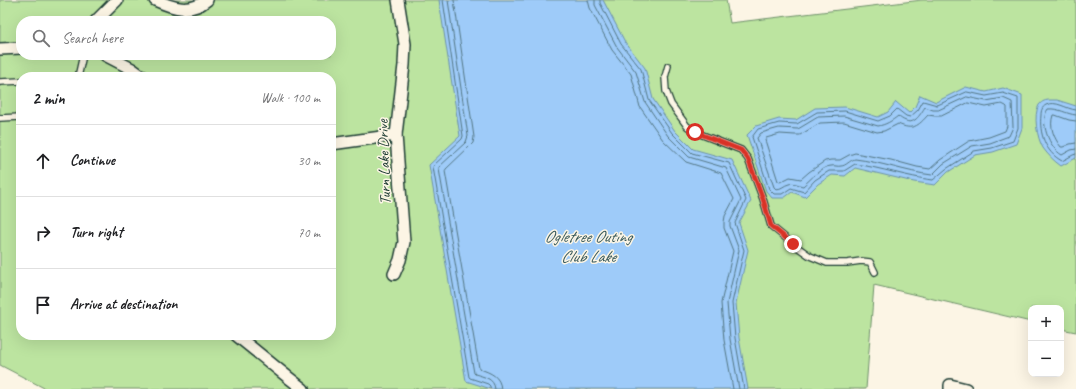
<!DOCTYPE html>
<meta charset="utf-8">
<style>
body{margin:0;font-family:Caveat,sans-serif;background:#f6f6f6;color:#202124}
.controls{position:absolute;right:12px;bottom:12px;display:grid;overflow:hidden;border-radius:8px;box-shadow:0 4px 16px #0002}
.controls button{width:36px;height:36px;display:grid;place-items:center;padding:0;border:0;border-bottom:1px solid #e0e0e0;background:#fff;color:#202124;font:20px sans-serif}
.stop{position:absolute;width:12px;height:12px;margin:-9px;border:3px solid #d93025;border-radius:50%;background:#fff}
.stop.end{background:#d93025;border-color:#fff;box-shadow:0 1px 4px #0008}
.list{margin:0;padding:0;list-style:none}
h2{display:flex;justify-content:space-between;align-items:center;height:52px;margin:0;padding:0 16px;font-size:17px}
h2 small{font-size:13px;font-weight:400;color:#757577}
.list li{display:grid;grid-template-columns:26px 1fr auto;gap:12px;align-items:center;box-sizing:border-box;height:72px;padding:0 16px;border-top:1px solid #e0e0e0}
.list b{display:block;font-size:15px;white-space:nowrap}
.list em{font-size:13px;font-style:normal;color:#757577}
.icon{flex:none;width:22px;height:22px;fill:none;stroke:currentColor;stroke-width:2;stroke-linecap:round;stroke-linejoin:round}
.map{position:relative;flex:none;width:1076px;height:389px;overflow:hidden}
.search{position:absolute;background:#fff;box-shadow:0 4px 16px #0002;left:16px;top:16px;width:320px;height:44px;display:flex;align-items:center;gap:10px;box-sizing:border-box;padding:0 14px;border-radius:16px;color:#757577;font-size:15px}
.panel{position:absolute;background:#fff;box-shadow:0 4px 16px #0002;left:16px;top:72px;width:320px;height:268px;border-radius:16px}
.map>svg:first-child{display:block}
.green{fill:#bce4a0;stroke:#6e906a;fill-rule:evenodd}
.water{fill:#9ecbf9;stroke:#6b92aa}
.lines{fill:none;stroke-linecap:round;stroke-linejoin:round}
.shore{stroke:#527683;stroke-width:1}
.lane-casing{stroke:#1f3d34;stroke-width:8}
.street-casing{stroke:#1f3d34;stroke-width:14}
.lane{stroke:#fcf5e5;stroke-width:5.5}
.street{stroke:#fcf5e5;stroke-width:11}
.route{stroke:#d93025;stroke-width:5}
.labels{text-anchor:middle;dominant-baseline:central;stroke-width:3;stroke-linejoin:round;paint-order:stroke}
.street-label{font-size:16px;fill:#1f3d34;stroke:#fcf5e5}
.water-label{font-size:17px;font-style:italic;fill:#38595b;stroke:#fcf5e5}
</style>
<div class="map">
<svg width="1076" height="389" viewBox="0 0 1076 389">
<rect width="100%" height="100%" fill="#fcf5e5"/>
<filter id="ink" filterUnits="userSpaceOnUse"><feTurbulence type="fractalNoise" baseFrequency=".025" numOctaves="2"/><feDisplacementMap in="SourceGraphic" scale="8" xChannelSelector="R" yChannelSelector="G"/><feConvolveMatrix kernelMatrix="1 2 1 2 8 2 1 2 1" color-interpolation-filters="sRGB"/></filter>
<g filter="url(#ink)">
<!-- green -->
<path class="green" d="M 0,0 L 726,0 L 730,23 L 922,0 L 1076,0 L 1076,332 L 1061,329 L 1061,308 L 1031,308 L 1031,322 L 874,285 L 866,389 L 46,389 L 0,365 ZM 21,21 L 331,21 L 331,55 L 21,55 ZM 21,77 L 331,77 L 331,335 L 21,335 Z"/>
<!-- water -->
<g class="water">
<path d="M 439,0 L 603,0 L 625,42 L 645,68 L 653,99 L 675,131 L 693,149 L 732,160 L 751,201 L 739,223 L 748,250 L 736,303 L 739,338 L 748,389 L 491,389 L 466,381 L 429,165 L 460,136 Z"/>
<path d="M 966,87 L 986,92 L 1003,88 L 1022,95 L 1022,128 L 1016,144 L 993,152 L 975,155 L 948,172 L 935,185 L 914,182 L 855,168 L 845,176 L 832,175 L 818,184 L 805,197 L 792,192 L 784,198 L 772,198 L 766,191 L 747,135 L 756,126 L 779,119 L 796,120 L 815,108 L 845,107 L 878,117 L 888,112 L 896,102 L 909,113 L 915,107 L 920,95 L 936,102 Z"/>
<path d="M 1050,100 L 1057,100 L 1076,106 L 1076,158 L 1061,166 C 1054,161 1048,155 1043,148 C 1037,138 1033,115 1039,105 C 1042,101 1046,100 1050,100 Z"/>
</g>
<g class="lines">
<!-- shore -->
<g class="shore">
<path d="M 443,0 L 463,136 L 462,139 L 434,165 L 433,167 L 469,377 L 470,378 L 488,384 L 490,386 L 490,389"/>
<path d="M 448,0 L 468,136 L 466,142 L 439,167 L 439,169 L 474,373 L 475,374 C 484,377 494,378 495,389"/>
<path d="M 454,0 L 474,137 L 473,143 L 470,146 L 446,169 L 445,171 L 479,368 L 480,369 C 491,373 500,376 501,389"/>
<path d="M 588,0 L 590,8 L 612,50 L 631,74 L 640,107 L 663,140 L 686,162 L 721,173 L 734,199 L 725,216 L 724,222 L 724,228 L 733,251 L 721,303 L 724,340 L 733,389"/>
<path d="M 595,0 L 595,5 L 617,47 L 636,72 L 645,102 L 668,136 L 689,157 L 726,168 L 741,200 L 730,222 L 730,226 L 739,250 L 727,303 L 730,339 L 739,389"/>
<path d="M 600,0 L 600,3 L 621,44 L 641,69 L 649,100 L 672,133 L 692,153 L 729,163 L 746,200 L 735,223 L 744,250 L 732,303 L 735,338 L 744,389"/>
<path d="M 967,92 L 986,96 L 1003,93 L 1018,98 L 1018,128 L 1013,141 L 992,148 L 974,151 L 946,169 L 933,180 C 907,177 882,168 855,164 L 844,171 L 829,171 L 815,180 L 804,192 L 791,188 L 782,194 L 774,194 L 769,189 L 752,137 L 758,129 L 779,123 L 797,124 L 817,112 L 845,111 L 878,121 L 890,116 L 897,109 L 906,116 L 910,117 L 918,110 L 923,101 L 937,105 Z"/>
<path d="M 967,97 L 986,101 L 1003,98 L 1012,102 L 1013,127 L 1009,136 L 990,143 L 972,146 L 943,164 L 932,175 C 906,172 881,162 855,159 C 850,160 846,166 841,166 C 838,167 834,165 831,166 C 822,166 810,180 803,186 C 798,185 794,182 789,184 C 784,185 782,189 776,189 L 774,187 L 757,138 L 761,133 L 779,128 L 798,129 L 818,117 L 844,116 L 878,126 C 885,125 892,121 898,116 C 900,118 903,120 906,121 C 915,125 921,113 925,107 L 933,110 L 938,110 Z"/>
<path d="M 968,103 L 986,107 L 1002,104 L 1006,106 L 1007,107 L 1007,126 L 1005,131 L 989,137 L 969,141 L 940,160 L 930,169 L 917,167 L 891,160 L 855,153 L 849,155 L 840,160 L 831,160 L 825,161 L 809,172 L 801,179 L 790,177 L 780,182 L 778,181 L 765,140 L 766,138 L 780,134 L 795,135 L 800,135 L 820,123 L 844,122 L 877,132 L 884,131 L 898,124 C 913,131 918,126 928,115 L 935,116 L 941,116 Z"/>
<path d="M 1076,110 C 1066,109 1056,100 1046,105 C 1042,107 1041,111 1041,115 C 1039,133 1045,152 1062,161 L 1073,155 L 1076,154"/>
<path d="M 1076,115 C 1066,114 1059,108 1048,109 C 1039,121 1049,148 1062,155 L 1071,150 L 1076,149"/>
<path d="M 1076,121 L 1069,120 L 1055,115 L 1053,115 C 1049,127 1054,138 1061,147 L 1063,147 L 1070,144 L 1076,143"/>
</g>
<defs>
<g id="lane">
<path d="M 668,66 L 665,77 L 666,91 L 671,104 L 687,126 L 695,132 L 741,150 L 748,159 L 763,199 L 771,226 L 793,244 L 810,256 L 827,263 L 847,263 L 861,261 L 870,262 L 875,272"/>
<path d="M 78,77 L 83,55"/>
<path d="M 0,82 L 21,81"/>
<path d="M 0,118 L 21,117"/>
</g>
<g id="street">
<path d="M 155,0 C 173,8 190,14 207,0"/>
<path d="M 96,21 L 117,0"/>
<path d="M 0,49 L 21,48"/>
<path d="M 105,55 L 132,69 L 143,77"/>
<path d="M 331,144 L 396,135"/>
<path d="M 394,274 L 400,260 L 404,242 L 396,135 L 404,65 L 405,44 L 398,0"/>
<path d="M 236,335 L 289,378 L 303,389"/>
<path d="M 950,389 L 950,385 L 966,389"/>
</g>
</defs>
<!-- lane casing -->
<use href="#lane" class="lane-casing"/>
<!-- street casing -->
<use href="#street" class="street-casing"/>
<!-- lane -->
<use href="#lane" class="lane"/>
<!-- street -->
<use href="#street" class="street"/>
</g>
</g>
<g class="lines" filter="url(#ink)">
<!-- route -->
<path class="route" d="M 695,132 L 741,150 L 748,159 L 763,199 L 771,226 L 793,244"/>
</g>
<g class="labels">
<!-- street labels -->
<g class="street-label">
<text transform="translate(384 162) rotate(-92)">Turn Lake Drive</text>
</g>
<!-- water labels -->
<g class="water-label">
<text x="588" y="236">Ogletree Outing<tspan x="588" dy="20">Club Lake</tspan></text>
</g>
</g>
</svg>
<div class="controls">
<button>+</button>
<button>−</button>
</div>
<div class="stop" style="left:695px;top:132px"></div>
<div class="stop end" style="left:793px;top:244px"></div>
<div class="search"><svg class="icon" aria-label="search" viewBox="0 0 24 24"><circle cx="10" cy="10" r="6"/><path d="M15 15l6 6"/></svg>Search here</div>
<section class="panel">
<h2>2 min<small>Walk · 100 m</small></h2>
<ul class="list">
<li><svg class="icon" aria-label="ahead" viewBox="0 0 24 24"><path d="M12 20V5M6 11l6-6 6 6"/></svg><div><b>Continue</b></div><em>30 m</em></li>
<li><svg class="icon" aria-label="right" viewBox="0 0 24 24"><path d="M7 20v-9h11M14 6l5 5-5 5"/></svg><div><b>Turn right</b></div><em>70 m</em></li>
<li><svg class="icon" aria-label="arrive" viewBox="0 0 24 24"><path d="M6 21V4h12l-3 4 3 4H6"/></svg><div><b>Arrive at destination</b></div></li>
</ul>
</section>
</div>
